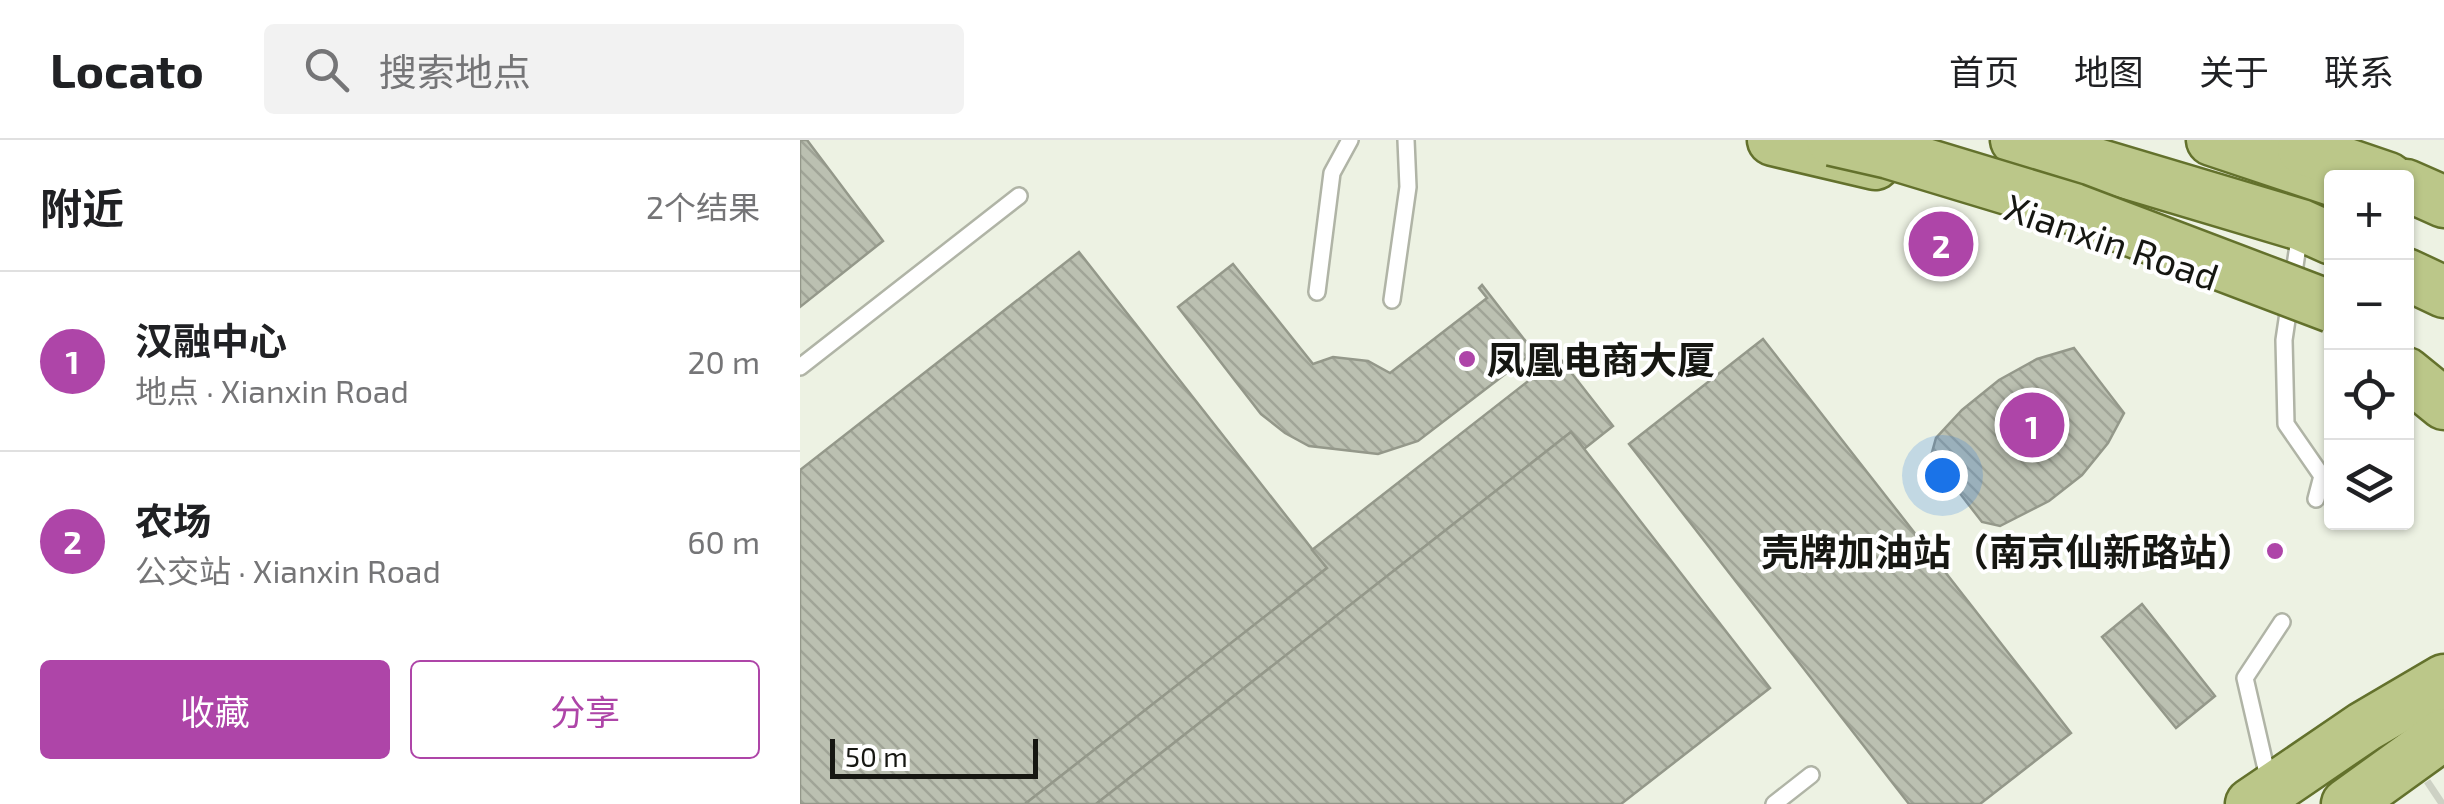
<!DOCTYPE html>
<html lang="zh">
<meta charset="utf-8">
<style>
body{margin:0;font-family:"Exo 2","Noto Sans SC",sans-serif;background:#f2f2f2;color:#202124}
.controls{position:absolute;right:30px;top:30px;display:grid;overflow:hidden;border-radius:10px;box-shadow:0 2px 8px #0004}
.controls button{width:90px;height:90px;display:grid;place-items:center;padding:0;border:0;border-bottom:2px solid #e0e0e0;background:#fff;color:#202124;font:50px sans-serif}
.scale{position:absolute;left:30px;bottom:25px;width:208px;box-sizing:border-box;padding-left:10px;border:5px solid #161712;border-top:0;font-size:28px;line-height:35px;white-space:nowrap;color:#161712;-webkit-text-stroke:8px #fff;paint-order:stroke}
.you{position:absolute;left:1142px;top:335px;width:35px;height:35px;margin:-25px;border:8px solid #fff;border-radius:50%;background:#1a73e8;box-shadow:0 0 0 15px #1a73e833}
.badge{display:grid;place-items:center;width:65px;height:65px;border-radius:50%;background:#ae45a8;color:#fff;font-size:32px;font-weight:700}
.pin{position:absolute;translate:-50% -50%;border:5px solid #fff;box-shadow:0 2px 10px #0006}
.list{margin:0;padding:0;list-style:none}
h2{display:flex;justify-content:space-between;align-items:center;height:130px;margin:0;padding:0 40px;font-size:42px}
h2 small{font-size:32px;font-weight:400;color:#757577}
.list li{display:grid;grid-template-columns:65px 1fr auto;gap:30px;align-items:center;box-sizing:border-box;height:180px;padding:0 40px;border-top:2px solid #e0e0e0}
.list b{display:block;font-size:38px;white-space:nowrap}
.list p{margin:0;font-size:32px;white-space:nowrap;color:#757577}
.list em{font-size:32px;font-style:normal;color:#757577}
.actions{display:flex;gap:20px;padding:30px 40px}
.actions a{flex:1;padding:22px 0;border:2px solid #ae45a8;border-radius:10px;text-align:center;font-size:35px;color:#ae45a8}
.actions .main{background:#ae45a8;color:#fff}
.icon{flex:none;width:55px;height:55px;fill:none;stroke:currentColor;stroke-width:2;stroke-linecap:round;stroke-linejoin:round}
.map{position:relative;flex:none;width:1644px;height:664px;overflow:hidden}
header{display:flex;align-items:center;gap:60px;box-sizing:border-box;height:140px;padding:0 50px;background:#fff;border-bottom:2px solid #e0e0e0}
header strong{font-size:48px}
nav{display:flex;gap:55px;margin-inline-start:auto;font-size:35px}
.search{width:700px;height:90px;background:#f2f2f2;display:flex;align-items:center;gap:25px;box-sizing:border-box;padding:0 35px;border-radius:10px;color:#757577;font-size:38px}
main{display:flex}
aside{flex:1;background:#fff}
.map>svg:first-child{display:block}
.building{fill:url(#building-back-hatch);stroke:#94988a;stroke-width:2.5}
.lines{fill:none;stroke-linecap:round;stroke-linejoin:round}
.primary-tunnel{stroke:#cdd1c4;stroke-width:50;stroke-dasharray:50 25;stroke-linecap:butt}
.service-casing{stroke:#b0b4a6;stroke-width:20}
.primary-casing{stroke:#63712c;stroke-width:55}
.service{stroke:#fff;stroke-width:15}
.primary{stroke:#bbc789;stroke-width:50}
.primary-bridge-casing{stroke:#63712c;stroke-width:55;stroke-linecap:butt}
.primary-bridge{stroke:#bbc789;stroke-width:50}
.poi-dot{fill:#ae45a8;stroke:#fff;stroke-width:4}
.labels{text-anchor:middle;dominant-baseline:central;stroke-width:8;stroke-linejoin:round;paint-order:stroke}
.street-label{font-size:38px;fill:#161712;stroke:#fff}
.poi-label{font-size:38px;font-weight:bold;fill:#161712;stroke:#fff;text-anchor:start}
</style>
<header>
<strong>Locato</strong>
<div class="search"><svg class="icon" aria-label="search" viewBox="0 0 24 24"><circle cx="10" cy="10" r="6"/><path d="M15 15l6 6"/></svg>搜索地点</div>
<nav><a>首页</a><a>地图</a><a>关于</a><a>联系</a></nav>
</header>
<main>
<aside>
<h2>附近<small>2个结果</small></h2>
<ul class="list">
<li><span class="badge">1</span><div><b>汉融中心</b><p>地点 · Xianxin Road</p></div><em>20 m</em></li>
<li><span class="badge">2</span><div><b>农场</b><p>公交站 · Xianxin Road</p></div><em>60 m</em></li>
</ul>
<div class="actions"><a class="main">收藏</a><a>分享</a></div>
</aside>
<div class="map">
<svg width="1644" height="664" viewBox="0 0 1644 664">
<defs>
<pattern id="building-back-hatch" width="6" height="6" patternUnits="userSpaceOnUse" patternTransform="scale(2.5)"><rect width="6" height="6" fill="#bbc0b1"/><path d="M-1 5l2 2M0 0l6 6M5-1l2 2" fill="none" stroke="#a0a497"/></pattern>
</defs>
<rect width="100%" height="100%" fill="#edf2e3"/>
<!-- building -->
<g class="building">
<path d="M 0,0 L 7,0 L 83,101 L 0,167 Z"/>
<path d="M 279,112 L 527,428 L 225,664 L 0,664 L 0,330 Z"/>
<path d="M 433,124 L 513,224 L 533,217 L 568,221 L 590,233 L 687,158 L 679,148 L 682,145 L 734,212 L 618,301 L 578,314 L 509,306 L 485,293 L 461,274 L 378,167 Z"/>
<path d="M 963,199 L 1271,593 L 1180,664 L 1109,664 L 829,304 Z"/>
<path d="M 1274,208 L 1324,273 L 1308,303 L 1282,335 L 1249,361 L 1200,386 L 1182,382 L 1131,316 L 1136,298 L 1162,270 L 1199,240 L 1237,219 Z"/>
<path d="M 759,217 L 813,286 L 784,309 L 771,292 L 296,664 L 225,664 L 527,428 L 512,410 Z"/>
<path d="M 771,292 L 970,548 L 821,664 L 296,664 Z"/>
<path d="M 1342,464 L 1415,556 L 1376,588 L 1302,497 Z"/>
</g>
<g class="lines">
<!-- primary-tunnel -->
<path class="primary-tunnel" d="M 1638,664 L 1644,660"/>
<defs>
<g id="service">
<path d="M 1500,92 L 1484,200 L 1486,284 L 1522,336 L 1516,359"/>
<path d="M 517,152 L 532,33 L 550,0"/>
<path d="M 592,160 L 608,47 L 606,0"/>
<path d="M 0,227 L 219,56"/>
<path d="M 1469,642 L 1445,538 L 1482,482"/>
<path d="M 974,664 L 1011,635"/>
</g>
<g id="primary">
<path d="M 973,0 L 1075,24"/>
<path d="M 1216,0 L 1501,85 L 1532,99"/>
<path d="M 1412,0 L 1532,40"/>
<path d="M 1503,9 L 1588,38"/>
<path d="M 1606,45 L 1644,62"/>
<path d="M 1606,134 L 1644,152"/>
<path d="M 1606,233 L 1644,264"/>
<path d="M 1451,664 L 1564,587 L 1644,540"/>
<path d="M 1547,664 L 1644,594"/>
</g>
</defs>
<!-- service casing -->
<use href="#service" class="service-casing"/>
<!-- primary casing -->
<use href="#primary" class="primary-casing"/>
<!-- service -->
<use href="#service" class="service"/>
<!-- primary -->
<use href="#primary" class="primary"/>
<defs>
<path id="primary-bridge" d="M 1032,0 L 1089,13 L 1274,69 L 1532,167"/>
</defs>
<!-- primary-bridge casing -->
<use href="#primary-bridge" class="primary-bridge-casing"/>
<!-- primary-bridge -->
<use href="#primary-bridge" class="primary-bridge"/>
</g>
<!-- markers -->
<g class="poi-dot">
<circle cx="667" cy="219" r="10"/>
<circle cx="1475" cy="411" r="10"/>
</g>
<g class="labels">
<!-- street labels -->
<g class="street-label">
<text transform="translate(1312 101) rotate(19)">Xianxin Road</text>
</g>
<!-- poi labels -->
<g class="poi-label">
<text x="687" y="219">凤凰电商大厦</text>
<text x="1455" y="411" text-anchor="end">壳牌加油站（南京仙新路站）</text>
</g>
</g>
</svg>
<div class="controls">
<button>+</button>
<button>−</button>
<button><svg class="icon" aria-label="locate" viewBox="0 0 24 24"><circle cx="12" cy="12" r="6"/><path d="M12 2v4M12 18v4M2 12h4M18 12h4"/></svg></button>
<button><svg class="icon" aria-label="layers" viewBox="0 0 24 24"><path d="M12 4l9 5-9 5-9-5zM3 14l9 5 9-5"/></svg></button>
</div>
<div class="scale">50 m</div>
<div class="you"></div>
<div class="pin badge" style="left:1232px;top:285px">1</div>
<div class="pin badge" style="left:1141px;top:104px">2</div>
</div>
</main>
